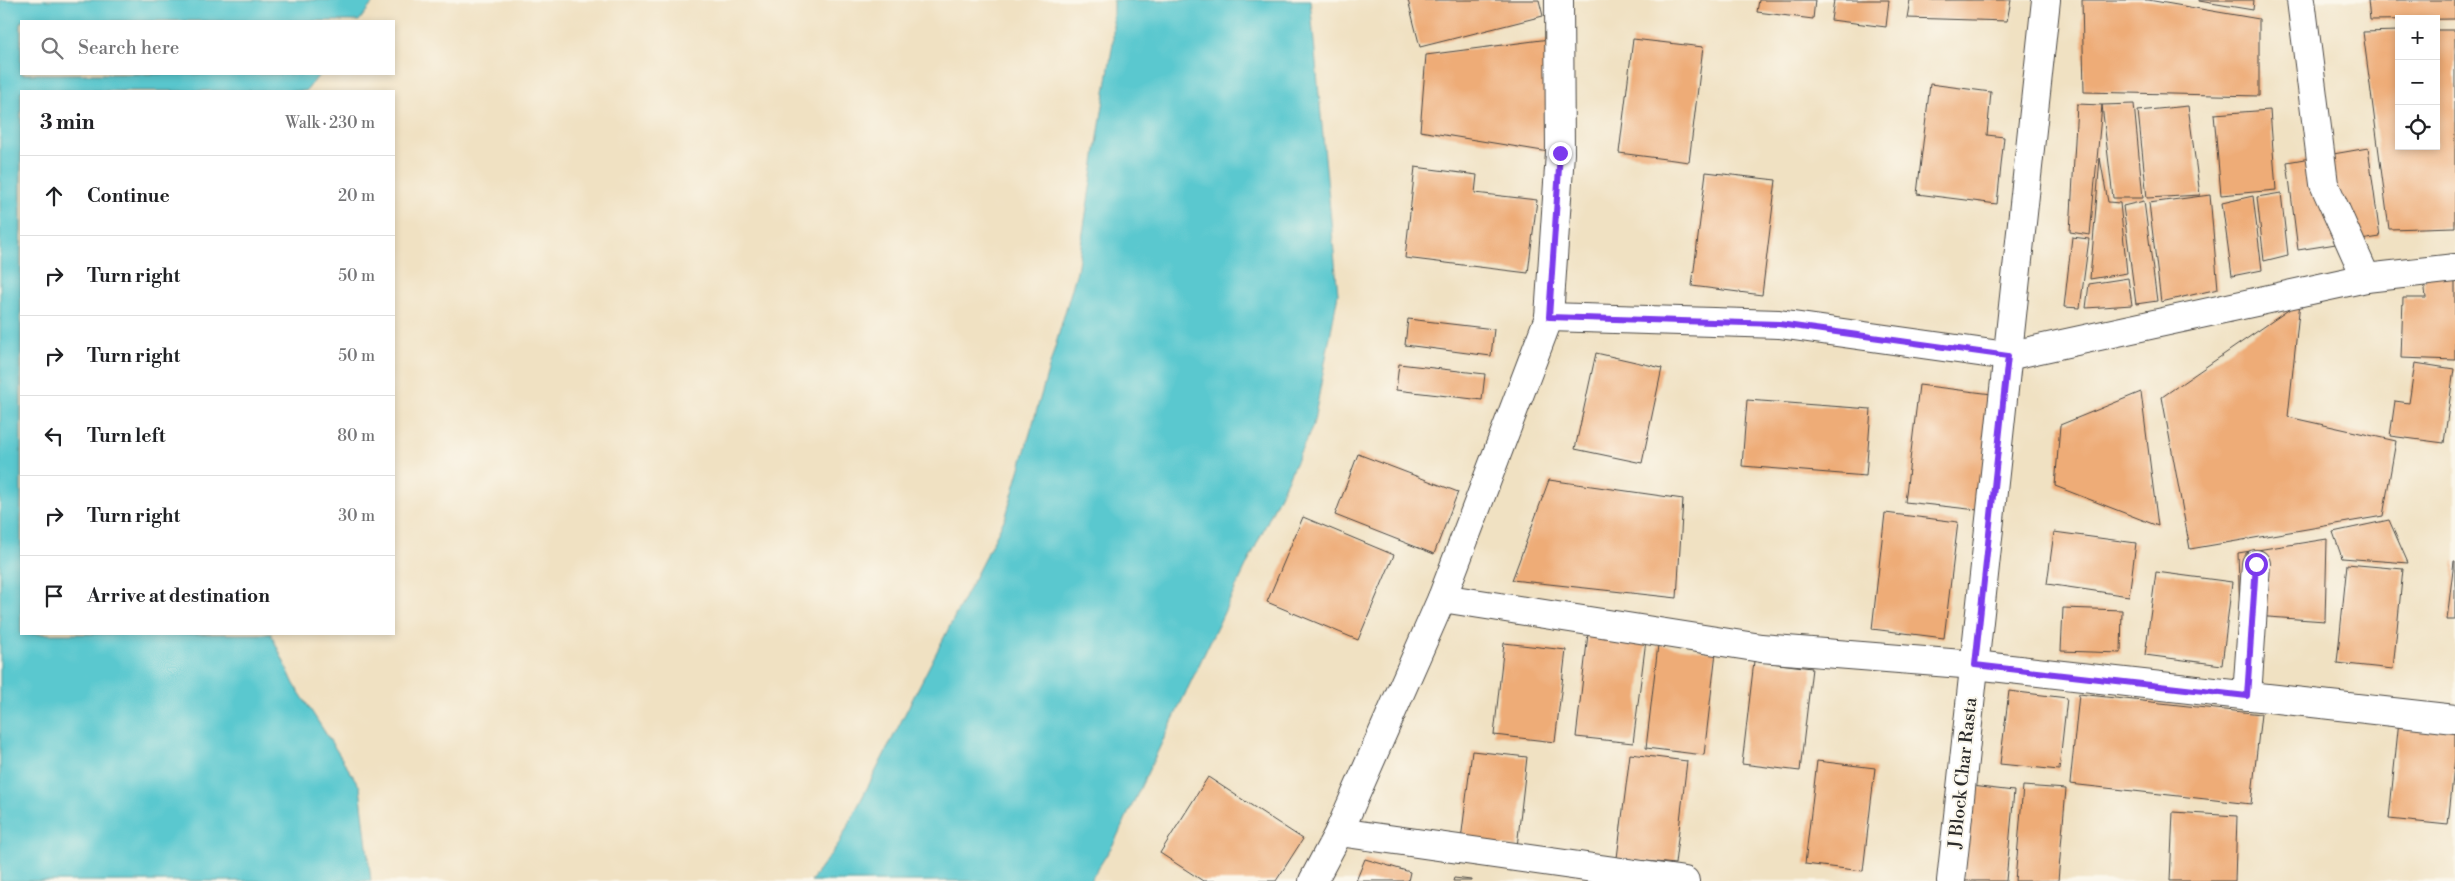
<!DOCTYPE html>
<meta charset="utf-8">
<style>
body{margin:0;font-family:"Libre Bodoni",serif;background:#f2f2f2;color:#202124}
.controls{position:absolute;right:15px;top:15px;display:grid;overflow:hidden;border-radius:0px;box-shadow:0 2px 8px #0003}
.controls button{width:45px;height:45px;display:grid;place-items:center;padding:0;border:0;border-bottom:1px solid #e0e0e0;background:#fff;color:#202124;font:25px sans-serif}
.stop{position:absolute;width:15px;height:15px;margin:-11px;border:4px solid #7c3aed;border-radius:50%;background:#fff}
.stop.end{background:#7c3aed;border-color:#fff;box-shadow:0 1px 5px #0008}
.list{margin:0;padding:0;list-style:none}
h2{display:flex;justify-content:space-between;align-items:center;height:65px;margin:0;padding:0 20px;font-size:21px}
h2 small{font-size:16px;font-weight:400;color:#757577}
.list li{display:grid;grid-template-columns:32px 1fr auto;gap:15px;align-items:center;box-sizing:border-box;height:80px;padding:0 20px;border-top:1px solid #e0e0e0}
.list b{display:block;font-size:19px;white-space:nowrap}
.list em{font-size:16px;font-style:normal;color:#757577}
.icon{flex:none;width:28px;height:28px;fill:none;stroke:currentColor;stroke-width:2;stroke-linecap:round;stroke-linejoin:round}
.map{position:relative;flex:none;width:2455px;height:881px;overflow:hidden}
.search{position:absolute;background:#fff;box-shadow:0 2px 8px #0003;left:20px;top:20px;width:375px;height:55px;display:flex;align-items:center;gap:12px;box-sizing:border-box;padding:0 18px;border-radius:0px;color:#757577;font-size:19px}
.panel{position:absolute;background:#fff;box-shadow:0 2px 8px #0003;left:20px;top:90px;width:375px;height:545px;border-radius:0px}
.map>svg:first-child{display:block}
.water{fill:#5ac8cf;stroke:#427a7d}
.building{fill:#eeac77}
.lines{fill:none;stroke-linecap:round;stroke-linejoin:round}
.minor-casing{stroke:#494642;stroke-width:30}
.minor{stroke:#fff;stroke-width:28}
.route{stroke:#7c3aed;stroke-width:6}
.labels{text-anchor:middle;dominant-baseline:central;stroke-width:4;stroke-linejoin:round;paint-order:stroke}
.street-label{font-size:18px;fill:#2b2b2b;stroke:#fbf7ec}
</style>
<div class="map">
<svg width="2455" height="881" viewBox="0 0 2455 881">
<rect width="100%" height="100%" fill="#fbf7ec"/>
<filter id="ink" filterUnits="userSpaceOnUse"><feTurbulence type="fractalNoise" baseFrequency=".02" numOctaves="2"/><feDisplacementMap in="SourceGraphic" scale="10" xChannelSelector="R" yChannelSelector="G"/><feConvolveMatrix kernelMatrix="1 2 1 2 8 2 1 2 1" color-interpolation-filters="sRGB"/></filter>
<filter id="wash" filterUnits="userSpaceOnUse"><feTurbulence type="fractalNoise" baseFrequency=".0096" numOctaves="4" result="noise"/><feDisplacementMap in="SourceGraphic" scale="20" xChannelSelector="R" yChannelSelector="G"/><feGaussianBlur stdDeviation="1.12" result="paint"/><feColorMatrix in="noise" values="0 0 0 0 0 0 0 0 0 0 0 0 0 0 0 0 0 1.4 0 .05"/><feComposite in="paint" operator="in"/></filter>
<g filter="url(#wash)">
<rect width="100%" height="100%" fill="#f0e1c2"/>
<!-- water -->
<g class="water">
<path d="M 0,0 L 375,0 L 359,21 L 21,21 L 21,74 L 320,74 L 306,91 L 21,91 L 21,634 L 271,634 L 294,684 L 360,787 L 371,881 L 0,881 Z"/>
<path d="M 1113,0 L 1310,0 L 1338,294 L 1313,426 L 1114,843 L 1090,881 L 811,881 L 839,843 L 1006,516 L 1077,271 L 1113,42 Z"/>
</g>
<g id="blocks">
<!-- building -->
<g class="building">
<path d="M 1408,0 L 1539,0 L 1543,16 L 1420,47 Z"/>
<path d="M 1759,0 L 1815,0 L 1813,19 L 1757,12 Z"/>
<path d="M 1834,0 L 1889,0 L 1886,27 L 1831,20 Z"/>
<path d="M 1910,0 L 2011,0 L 2007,21 L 1907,18 Z"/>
<path d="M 2082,0 L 2148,0 L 2259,19 L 2259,96 L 2084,92 Z"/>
<path d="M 2199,0 L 2254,0 L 2253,10 L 2199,1 Z"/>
<path d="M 2368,0 L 2455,0 L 2455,19 L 2370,20 Z"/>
<path d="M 2436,30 L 2455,30 L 2455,227 L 2389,229 L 2363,32 L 2399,31 L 2399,146 L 2436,146 Z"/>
<path d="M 1557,38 L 1549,152 L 1420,131 L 1426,55 Z"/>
<path d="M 1633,39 L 1703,47 L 1689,162 L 1619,153 Z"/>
<path d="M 1930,84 L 1991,92 L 1987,135 L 2004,137 L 1997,204 L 1917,194 Z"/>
<path d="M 2077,104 L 2102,105 L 2090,235 L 2070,232 Z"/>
<path d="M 2134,104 L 2143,198 L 2113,198 L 2102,105 Z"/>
<path d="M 2188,106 L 2200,195 L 2147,198 L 2138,111 Z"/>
<path d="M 2270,110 L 2276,190 L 2221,195 L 2214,114 Z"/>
<path d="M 2368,148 L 2380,237 L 2298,250 L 2287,162 Z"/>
<path d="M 2100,158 L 2108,202 L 2120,203 L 2127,273 L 2090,279 Z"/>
<path d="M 1415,167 L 1477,175 L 1475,193 L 1537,200 L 1528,273 L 1405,258 Z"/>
<path d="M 1706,172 L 1776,180 L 1762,295 L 1692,286 Z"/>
<path d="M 2281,193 L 2288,255 L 2264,261 L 2257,197 Z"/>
<path d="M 2210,195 L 2218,289 L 2161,302 L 2149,203 Z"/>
<path d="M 2253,196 L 2262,270 L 2232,276 L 2222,203 Z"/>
<path d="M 2144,201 L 2157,301 L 2136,304 L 2123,206 Z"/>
<path d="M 2072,237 L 2089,239 L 2080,308 L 2064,307 Z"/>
<path d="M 2455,259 L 2455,360 L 2401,358 L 2403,298 L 2426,298 L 2422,263 Z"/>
<path d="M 2128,278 L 2132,305 L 2086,308 L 2089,284 Z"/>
<path d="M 2300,302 L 2288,417 L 2396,441 L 2383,516 L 2190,549 L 2162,397 Z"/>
<path d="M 1408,319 L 1494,329 L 1491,356 L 1405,345 Z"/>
<path d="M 1596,353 L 1662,368 L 1642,463 L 1575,449 Z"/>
<path d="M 2415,363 L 2454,369 L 2444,443 L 2390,436 L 2395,401 L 2409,403 Z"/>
<path d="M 1399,364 L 1485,374 L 1482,400 L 1396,390 Z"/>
<path d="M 1919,385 L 1992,394 L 1978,510 L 1905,502 Z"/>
<path d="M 2141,392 L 2158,526 L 2055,486 L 2060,425 Z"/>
<path d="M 1747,400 L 1871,409 L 1866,476 L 1742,466 Z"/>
<path d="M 1358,454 L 1458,492 L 1434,554 L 1335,515 Z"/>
<path d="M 1549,480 L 1683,499 L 1677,598 L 1512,580 Z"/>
<path d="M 1885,513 L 1958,522 L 1944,638 L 1872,629 Z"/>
<path d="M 1303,517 L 1394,555 L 1358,640 L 1267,602 Z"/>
<path d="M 2389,520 L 2408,563 L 2342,558 L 2333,532 Z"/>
<path d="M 2054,532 L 2136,543 L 2129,596 L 2047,584 Z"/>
<path d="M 2327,539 L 2325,621 L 2240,615 L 2238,553 Z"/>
<path d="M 2454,561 L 2455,561 L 2455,620 L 2447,620 Z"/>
<path d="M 2347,564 L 2403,569 L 2393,669 L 2337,663 Z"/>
<path d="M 2156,572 L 2232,582 L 2222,665 L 2145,655 Z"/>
<path d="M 2063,608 L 2122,610 L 2121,653 L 2061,651 Z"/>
<path d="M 1588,634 L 1646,640 L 1633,743 L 1576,737 Z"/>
<path d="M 1504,643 L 1566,650 L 1555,742 L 1494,735 Z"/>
<path d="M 1658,645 L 1716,652 L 1704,755 L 1646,748 Z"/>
<path d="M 1754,661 L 1812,668 L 1800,771 L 1742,764 Z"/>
<path d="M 2009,691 L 2067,698 L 2059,770 L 2000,764 Z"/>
<path d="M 2079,694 L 2261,714 L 2251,804 L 2070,784 Z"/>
<path d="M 2399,720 L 2455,726 L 2455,757 L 2448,825 L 2389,819 Z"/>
<path d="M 1472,751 L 1527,757 L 1517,847 L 1461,840 Z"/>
<path d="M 1630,754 L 1687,761 L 1675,864 L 1617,858 Z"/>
<path d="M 1817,761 L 1875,768 L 1863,871 L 1805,864 Z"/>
<path d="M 1208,777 L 1303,839 L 1276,881 L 1203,881 L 1160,853 Z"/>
<path d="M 1971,786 L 2014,791 L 2006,881 L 1963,881 Z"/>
<path d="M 2023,786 L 2066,789 L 2058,881 L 2015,881 Z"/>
<path d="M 2173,812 L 2237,816 L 2235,881 L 2170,881 Z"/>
<path d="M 1365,859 L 1410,872 L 1408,881 L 1356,881 Z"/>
<path d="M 1454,878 L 1471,880 L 1471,881 L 1453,881 Z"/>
</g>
</g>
</g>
<g filter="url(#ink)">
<use href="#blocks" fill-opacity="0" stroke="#494642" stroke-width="1"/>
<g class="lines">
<defs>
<g id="minor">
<path d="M 2301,0 L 2324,184 L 2366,278"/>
<path d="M 1549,317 L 1779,324 L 2007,356 L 2366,278 L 2455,268"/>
<path d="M 1442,598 L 1761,648 L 1975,665 L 2455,719"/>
<path d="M 2247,696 L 2256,564"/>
<path d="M 1339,832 L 1685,881"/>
<path d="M 1313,881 L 1339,832 L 1442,598 L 1549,317 L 1560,153 L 1559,0"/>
<path d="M 1951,881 L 2046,0"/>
</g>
</defs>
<!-- minor casing -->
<use href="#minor" class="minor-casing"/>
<!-- minor -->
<use href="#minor" class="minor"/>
</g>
</g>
<g class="lines" filter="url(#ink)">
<!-- route -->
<path class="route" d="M 1560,153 L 1549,317 L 1779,324 L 2008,356 L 1975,665 L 2247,696 L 2256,564"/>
</g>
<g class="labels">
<!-- street labels -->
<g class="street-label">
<text transform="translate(1963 773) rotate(-84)">J Block Char Rasta</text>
</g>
</g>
</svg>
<div class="controls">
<button>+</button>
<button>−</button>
<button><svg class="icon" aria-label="locate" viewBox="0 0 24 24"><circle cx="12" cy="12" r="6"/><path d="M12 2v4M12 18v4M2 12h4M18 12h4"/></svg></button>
</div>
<div class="stop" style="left:2256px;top:564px"></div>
<div class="stop end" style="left:1560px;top:153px"></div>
<div class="search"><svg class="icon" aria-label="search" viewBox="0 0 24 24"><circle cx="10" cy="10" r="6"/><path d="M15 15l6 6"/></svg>Search here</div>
<section class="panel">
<h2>3 min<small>Walk · 230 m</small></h2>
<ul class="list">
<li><svg class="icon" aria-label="ahead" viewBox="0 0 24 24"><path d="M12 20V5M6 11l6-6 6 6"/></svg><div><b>Continue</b></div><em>20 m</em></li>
<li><svg class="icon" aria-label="right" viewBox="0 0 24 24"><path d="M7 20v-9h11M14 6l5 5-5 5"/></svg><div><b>Turn right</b></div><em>50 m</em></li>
<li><svg class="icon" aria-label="right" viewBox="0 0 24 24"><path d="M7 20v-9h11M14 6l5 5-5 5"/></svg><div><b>Turn right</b></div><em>50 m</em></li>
<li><svg class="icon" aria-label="left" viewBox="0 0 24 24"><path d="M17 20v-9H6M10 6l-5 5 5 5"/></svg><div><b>Turn left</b></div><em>80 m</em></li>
<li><svg class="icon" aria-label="right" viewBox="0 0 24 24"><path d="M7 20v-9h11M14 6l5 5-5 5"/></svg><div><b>Turn right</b></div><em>30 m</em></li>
<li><svg class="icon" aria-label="arrive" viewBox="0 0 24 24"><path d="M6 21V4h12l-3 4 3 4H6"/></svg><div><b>Arrive at destination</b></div></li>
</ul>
</section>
</div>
